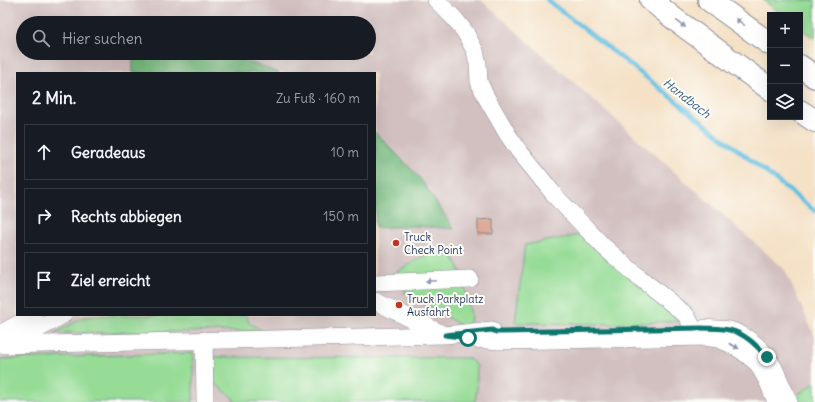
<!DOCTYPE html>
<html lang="de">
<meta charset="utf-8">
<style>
body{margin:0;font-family:Delius,sans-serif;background:#242831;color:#f1f3f6}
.controls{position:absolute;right:12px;top:12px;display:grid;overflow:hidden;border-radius:0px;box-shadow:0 4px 16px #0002}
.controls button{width:36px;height:36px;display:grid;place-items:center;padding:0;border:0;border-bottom:1px solid #363941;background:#171b24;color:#f1f3f6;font:20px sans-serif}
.stop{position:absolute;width:12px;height:12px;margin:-9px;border:3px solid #0f766e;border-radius:50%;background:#fff}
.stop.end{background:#0f766e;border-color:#fff;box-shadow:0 1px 4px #0008}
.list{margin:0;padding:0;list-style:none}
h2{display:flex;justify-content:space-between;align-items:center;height:52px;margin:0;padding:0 16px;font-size:17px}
h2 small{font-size:13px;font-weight:400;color:#9ea1a6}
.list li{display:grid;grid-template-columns:26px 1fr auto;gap:12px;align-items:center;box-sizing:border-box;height:56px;margin:0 8px 8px;padding:0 8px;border:1px solid #363941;border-radius:0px}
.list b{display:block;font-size:15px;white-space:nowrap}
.list em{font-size:13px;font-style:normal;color:#9ea1a6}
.icon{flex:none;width:22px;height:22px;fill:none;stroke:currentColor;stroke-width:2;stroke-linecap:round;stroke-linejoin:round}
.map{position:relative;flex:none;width:815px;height:402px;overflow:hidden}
.search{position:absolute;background:#171b24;box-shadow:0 4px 16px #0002;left:16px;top:16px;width:360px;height:44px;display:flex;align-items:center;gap:10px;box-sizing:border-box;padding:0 14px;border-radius:22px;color:#9ea1a6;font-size:15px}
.panel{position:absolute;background:#171b24;box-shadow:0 4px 16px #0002;left:16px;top:72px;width:360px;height:244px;border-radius:0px}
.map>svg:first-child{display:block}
.industrial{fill:#d2bfc0;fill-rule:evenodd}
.green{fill:#96dc96;stroke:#58867a}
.forest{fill:#78bc7f;stroke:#4a766e}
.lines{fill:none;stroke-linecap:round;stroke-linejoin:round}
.stream{stroke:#62c0e1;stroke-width:4.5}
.building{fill:#d89d87}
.minor-casing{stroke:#888892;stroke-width:18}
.highway-casing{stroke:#888892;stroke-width:24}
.minor{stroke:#fff;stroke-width:17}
.highway{stroke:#fff;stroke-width:22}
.oneway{fill:#8d97ae}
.route{stroke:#0f766e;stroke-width:5}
.poi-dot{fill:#c8321e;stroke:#fdfcf7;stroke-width:1.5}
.labels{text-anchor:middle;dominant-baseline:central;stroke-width:4;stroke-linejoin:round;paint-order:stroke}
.poi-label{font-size:11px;fill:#1b2f5e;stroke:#fdfcf7;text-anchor:start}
.water-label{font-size:12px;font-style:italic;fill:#305a85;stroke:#fdfcf7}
</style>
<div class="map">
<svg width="815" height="402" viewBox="0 0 815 402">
<rect width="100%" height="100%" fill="#fdfcf7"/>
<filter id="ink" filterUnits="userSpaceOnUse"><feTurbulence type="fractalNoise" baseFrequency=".025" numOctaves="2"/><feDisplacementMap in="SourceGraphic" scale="8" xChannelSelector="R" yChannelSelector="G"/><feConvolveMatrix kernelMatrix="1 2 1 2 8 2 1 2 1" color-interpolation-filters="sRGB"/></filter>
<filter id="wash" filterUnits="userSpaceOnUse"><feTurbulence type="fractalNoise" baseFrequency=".012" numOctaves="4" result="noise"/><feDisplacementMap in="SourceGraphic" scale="16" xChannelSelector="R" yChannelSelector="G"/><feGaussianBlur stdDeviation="0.9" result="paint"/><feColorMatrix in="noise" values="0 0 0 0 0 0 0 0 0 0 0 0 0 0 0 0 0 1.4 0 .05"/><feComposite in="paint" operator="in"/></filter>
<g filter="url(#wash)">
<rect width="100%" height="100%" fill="#f4e1c6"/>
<!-- industrial -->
<path class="industrial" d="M 0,0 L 481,0 L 785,270 L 815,337 L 815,402 L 0,402 ZM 23,23 L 369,23 L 369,53 L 23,53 ZM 17,73 L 375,73 L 375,315 L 17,315 Z"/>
<!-- green -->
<g class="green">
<path d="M 763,0 L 815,0 L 815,39 L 800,28 L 800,15 L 783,15 Z"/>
<path d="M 579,235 L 681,321 L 616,324 L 515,323 L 525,245 Z"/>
<path d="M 442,250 C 456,255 457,263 462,276 L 385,279 L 432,251 Z"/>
<path d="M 464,284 L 471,315 L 470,321 L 467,325 L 462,326 L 404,292 L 407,288 Z"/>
<path d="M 101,315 L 246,315 L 249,323 L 263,331 L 55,333 L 84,317 Z"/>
<path d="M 193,353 L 193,402 L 0,402 L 0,359 Z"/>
<path d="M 212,357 L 468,358 L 477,366 L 477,387 L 475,402 L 234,402 L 233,398 L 214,383 Z"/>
<path d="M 815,383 L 815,402 L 794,402 L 792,398 Z"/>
</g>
<!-- forest -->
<g class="forest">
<path d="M 133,53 L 214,53 L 262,66 L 279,73 L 133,73 Z"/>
<path d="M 375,132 L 419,177 L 454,229 L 415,226 L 375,228 Z"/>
</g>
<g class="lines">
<!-- stream -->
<path class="stream" d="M 547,0 L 628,63 L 815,211"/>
</g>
<g id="blocks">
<!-- building -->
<path class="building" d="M 493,219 L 493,234 L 478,234 L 478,220 Z"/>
</g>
</g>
<g filter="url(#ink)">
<use href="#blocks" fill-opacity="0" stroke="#888892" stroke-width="1"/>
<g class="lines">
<defs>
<g id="minor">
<path d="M 436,0 L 455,19 L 465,32 L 475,51 L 478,64 L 479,82 L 486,97 L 508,135 L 519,151 L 557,198 L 582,224 L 603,246 L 640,278 L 686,315 L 693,328"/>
<path d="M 375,283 L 470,279"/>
<path d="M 375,301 L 442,334"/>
<path d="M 705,328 C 713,329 721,329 729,330 C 748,335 765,351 774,368 C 779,379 784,391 789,402"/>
<path d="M 0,334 L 34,315"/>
<path d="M 474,339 L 499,341 L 705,337 L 718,339 L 730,344 L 742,351 L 758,364 L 768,382 L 776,402"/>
<path d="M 204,340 L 205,402"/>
<path d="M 11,344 L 63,315"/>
<path d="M 0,345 L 445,335 L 492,330"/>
</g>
<g id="highway">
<path d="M 651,0 L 673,18 L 770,89"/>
<path d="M 709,0 L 770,44"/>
<path d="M 800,66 L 815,77"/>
<path d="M 800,111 L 815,121"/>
</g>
</defs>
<!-- minor casing -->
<use href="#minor" class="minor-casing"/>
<!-- highway casing -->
<use href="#highway" class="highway-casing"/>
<!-- minor -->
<use href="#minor" class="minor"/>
<!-- highway -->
<use href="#highway" class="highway"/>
</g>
<!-- one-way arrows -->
<defs><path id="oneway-solid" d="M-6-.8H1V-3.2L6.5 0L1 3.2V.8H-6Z"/></defs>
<g class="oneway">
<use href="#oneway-solid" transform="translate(740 22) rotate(-144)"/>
<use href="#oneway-solid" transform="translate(681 24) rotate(36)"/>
<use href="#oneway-solid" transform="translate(431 281) rotate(178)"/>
<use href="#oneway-solid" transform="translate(734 346) rotate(27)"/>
</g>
</g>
<g class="lines" filter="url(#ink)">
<!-- route -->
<path class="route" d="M 468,338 L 445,335 L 492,330 L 496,332 L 500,332 L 700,328 C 709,328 720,328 729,330 C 745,333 757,346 767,357"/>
</g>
<!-- markers -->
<g class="poi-dot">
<circle cx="396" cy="243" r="4"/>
<circle cx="399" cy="305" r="4"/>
</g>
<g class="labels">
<!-- poi labels -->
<g class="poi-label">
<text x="404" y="237">Truck<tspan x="404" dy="13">Check Point</tspan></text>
<text x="407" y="299">Truck Parkplatz<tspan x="407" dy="13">Ausfahrt</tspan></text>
</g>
<!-- water labels -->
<g class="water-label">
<text transform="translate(687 98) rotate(38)">Handbach</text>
</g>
</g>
</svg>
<div class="controls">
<button>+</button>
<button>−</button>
<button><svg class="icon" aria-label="layers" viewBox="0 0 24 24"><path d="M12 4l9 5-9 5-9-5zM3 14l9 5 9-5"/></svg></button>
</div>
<div class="stop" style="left:468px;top:338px"></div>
<div class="stop end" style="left:767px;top:357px"></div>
<div class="search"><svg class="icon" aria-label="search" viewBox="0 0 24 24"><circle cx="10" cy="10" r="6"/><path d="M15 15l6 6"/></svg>Hier suchen</div>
<section class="panel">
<h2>2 Min.<small>Zu Fuß · 160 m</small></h2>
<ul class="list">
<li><svg class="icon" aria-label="ahead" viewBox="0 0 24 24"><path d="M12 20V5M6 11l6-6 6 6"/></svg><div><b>Geradeaus</b></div><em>10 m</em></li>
<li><svg class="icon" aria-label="right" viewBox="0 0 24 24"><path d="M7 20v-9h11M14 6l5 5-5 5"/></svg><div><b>Rechts abbiegen</b></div><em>150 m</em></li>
<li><svg class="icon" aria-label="arrive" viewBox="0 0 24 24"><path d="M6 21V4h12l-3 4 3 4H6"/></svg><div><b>Ziel erreicht</b></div></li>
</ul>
</section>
</div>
